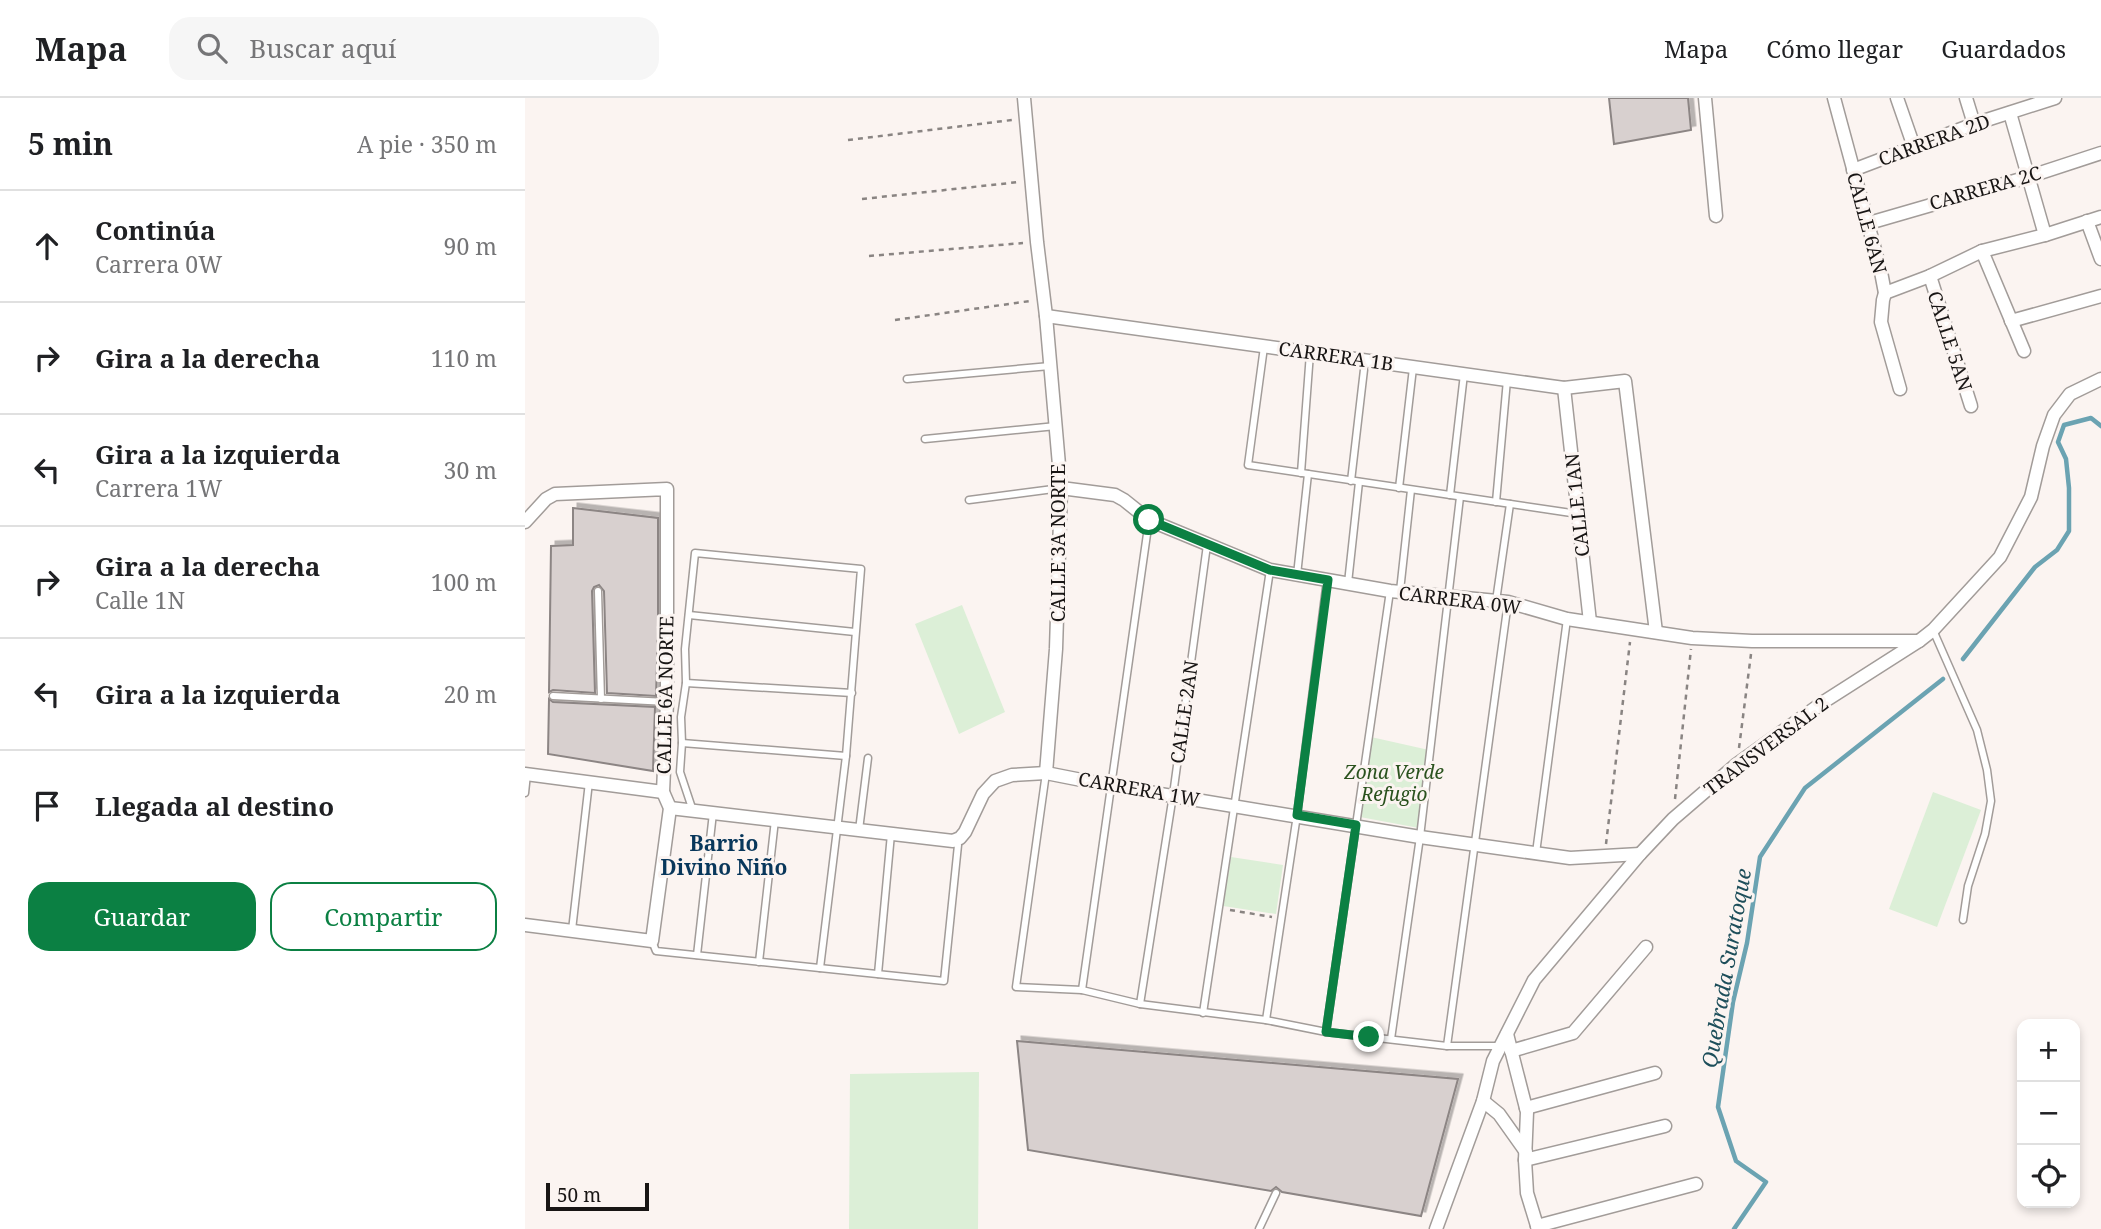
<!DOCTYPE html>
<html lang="es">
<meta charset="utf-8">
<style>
body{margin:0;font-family:"Noto Serif",serif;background:#f6f6f6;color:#202124}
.controls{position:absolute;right:21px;bottom:21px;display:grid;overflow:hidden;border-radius:14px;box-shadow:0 4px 10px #0003}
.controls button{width:63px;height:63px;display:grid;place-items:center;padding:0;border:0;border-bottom:2px solid #e0e0e0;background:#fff;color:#202124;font:35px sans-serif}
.scale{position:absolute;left:21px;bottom:18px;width:103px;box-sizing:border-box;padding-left:7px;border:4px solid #181514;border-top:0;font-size:19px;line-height:24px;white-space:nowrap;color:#181514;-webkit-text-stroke:5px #fbf4f1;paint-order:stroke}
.stop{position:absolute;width:21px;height:21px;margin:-16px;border:5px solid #0b8043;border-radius:50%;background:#fff}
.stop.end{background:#0b8043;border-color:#fff;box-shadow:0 2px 7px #0008}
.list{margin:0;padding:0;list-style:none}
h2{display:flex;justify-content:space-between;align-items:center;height:91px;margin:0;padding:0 28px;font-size:30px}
h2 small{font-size:23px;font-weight:400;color:#757577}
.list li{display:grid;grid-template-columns:46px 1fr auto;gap:21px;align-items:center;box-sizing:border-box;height:112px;padding:0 28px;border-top:2px solid #e0e0e0}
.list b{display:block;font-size:26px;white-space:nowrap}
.list p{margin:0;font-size:23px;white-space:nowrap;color:#757577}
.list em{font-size:23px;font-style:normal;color:#757577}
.actions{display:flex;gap:14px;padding:21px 28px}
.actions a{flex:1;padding:16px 0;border:2px solid #0b8043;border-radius:21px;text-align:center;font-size:24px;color:#0b8043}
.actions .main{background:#0b8043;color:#fff}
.icon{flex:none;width:38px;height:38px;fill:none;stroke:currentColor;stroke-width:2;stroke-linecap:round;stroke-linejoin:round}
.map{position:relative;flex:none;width:1576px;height:1131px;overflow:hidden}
header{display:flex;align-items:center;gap:42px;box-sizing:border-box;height:98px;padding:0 35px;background:#fff;border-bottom:2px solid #e0e0e0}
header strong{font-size:33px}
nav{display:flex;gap:38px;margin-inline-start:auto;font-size:24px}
.search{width:490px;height:63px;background:#f6f6f6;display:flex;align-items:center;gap:18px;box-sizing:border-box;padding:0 24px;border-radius:21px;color:#757577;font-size:26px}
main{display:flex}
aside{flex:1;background:#fff}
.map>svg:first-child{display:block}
.green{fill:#dcefd7}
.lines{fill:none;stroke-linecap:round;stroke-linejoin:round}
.stream{stroke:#6ba3b2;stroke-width:4.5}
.building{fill:#d8d0cf;stroke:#8c8584;stroke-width:2;filter:url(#shadow)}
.service-casing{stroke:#a29c99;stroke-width:9}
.minor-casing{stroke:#a29c99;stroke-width:15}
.path{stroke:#898482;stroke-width:2.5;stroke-dasharray:5 5;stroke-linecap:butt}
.service{stroke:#fff;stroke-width:6}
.minor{stroke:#fff;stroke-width:12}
.route{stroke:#0b8043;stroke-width:9}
.labels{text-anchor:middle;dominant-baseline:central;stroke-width:6;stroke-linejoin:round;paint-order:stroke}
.street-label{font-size:19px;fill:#181514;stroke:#fbf4f1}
.park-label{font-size:19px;font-style:italic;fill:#2a521e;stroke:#fbf4f1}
.neighbourhood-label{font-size:21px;font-weight:bold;fill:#08375b;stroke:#fbf4f1}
.water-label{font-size:21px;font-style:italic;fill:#1d4e5a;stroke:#fbf4f1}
</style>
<header>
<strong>Mapa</strong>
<div class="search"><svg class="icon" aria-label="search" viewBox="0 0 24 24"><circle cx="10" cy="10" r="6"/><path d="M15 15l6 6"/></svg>Buscar aquí</div>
<nav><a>Mapa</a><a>Cómo llegar</a><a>Guardados</a></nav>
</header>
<main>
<aside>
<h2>5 min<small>A pie · 350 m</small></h2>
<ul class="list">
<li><svg class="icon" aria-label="ahead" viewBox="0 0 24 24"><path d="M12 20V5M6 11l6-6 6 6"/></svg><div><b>Continúa</b><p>Carrera 0W</p></div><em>90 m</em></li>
<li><svg class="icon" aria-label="right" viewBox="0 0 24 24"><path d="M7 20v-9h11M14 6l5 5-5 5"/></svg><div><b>Gira a la derecha</b></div><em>110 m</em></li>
<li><svg class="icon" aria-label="left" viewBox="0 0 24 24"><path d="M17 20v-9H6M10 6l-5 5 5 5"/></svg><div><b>Gira a la izquierda</b><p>Carrera 1W</p></div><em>30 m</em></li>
<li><svg class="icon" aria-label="right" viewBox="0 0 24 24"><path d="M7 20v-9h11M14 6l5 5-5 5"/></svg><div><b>Gira a la derecha</b><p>Calle 1N</p></div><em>100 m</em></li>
<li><svg class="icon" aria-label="left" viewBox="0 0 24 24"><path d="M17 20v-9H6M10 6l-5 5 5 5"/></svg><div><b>Gira a la izquierda</b></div><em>20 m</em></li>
<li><svg class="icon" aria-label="arrive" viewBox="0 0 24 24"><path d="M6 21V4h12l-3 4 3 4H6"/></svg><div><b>Llegada al destino</b></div></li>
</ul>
<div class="actions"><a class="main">Guardar</a><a>Compartir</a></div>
</aside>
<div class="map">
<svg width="1576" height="1131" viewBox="0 0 1576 1131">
<defs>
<filter id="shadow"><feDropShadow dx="4.5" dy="-4.5" stdDeviation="0" flood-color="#0004"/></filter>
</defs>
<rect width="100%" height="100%" fill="#fbf4f1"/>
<!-- green -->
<g class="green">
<path d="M 437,507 L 480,614 L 434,636 L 390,526 Z"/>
<path d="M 846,639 L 904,652 L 894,730 L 835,719 Z"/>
<path d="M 1408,694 L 1456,712 L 1412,829 L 1364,811 Z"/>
<path d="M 706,759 L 758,767 L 751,816 L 698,808 Z"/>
<path d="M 454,974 L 453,1131 L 324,1131 L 325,976 Z"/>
</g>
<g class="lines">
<!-- stream -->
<g class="stream">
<path d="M 1438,561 L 1510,469 L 1532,452 L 1544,433 L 1544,390 L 1541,361 L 1533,344 L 1539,327 L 1566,320 L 1576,328"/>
<path d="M 1209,1131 L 1241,1084 L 1211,1063 L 1193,1009 L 1208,904 L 1222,845 L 1235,759 L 1280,690 L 1418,581"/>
</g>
</g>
<!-- building -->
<g class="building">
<path d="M 1084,0 L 1163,0 L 1166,32 L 1089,46 Z"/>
<path d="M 48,410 L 133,420 L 133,530 L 131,598 L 82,595 L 79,493 L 74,487 L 69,489 L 67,493 L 70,595 L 28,592 L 24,594 L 26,448 L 48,447 Z"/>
<path d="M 24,601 L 28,604 L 130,609 L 128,673 L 23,656 Z"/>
<path d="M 492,943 L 933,981 L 896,1118 L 757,1094 L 751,1089 L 746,1093 L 503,1052 Z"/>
</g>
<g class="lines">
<defs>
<g id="service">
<path d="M 739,249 L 723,367 L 1053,416"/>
<path d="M 382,281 L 525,268"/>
<path d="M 400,341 L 531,328"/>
<path d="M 776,375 L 785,255"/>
<path d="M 826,383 L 840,263"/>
<path d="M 874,390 L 888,270"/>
<path d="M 925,397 L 939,276"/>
<path d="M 444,402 L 536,390"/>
<path d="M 971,404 L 982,282"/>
<path d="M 772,477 L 783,376"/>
<path d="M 823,485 L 834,384"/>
<path d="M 73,493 L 76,601"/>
<path d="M 875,493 L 886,392"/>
<path d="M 971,503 L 985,406"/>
<path d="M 164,517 L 330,534"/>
<path d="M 1408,532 L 1452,632 L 1462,672 L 1466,703 L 1460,736 L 1443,788 L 1438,822"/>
<path d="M 161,585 L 327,595"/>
<path d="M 28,598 L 142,604"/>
<path d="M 157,645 L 321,658"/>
<path d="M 521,675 L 491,889 L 557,892 L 615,906 L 741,922 L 801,934 L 922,948 L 976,948"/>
<path d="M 0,695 L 2,676"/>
<path d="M 168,713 L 155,674 L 157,645 L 156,619 L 161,585 L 160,551 L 170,455 L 336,471 L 321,658 L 295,870"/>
<path d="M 334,732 L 343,660"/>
<path d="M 1011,755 L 1042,521"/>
<path d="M 47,832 L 64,684"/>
<path d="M 127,843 L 131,853 L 419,883 L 433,747 L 429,744"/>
<path d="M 172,857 L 188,715"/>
<path d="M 234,864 L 250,722"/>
<path d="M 353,876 L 366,736"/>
<path d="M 557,892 L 624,422"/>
<path d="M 615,906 L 648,697 L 682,447"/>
<path d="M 678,915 L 745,472"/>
<path d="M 741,922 L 772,717 L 802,482"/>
<path d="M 801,934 L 865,493"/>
<path d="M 866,941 L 895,739 L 935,399"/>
<path d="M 922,948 L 983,504"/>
<path d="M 734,1131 L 751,1095"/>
</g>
<g id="minor">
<path d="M 499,0 L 512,144 L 521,218 L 536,390 L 531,551 L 521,675"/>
<path d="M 1180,0 L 1191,118"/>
<path d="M 1309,0 L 1356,174 L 1360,195 L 1358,202 L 1356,224 L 1375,291"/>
<path d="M 1372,0 L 1389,49"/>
<path d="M 1441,0 L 1449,26"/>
<path d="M 1485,15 L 1520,137"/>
<path d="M 1328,72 L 1449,26 L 1530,0"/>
<path d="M 1562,123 L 1576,161"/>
<path d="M 1344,125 L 1503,79 L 1576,55"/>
<path d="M 1457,153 L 1499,253"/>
<path d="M 1405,178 L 1446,308"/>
<path d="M 1360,195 L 1405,178 L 1457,153 L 1520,137 L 1576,119"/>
<path d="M 521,218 L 1039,290 L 1100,283 L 1131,534"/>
<path d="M 1486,223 L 1576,198"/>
<path d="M 1039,290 L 1065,524"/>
<path d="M 536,390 L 590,397 L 599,402 L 624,422 L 745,472 L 865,493 L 983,504 L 1042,521 L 1167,540 L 1227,543 L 1394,543"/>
<path d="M 0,424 L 21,401 L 30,396 L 142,391 L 142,604 L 138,694 L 145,710 L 127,843 L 0,827"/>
<path d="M 0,676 L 138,694"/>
<path d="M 145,710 L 428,743 L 435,740 L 440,734 L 458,696 L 470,683 L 487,677 L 521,675 L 587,688 L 895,739 L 1045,760 L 1115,756"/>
<path d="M 982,936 L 1002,1014 L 1000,1062 L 1002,1095 L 1013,1131"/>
<path d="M 986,953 L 1048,935 L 1121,849"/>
<path d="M 958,1003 L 974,1016 L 1001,1054"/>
<path d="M 1001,1010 L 1130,975"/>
<path d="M 1000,1062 L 1140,1028"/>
<path d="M 1012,1128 L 1171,1086"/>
<path d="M 911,1131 L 958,1003 L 968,963 L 1009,882 L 1115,756 L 1148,721 L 1212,666 L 1300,603 L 1394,543 L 1408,532 L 1475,459 L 1506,399 L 1518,348 L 1529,317 L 1545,296 L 1576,281"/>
</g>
</defs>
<!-- service casing -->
<use href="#service" class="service-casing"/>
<!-- minor casing -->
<use href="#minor" class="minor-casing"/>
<!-- path -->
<g class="path">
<path d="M 323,42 L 487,22"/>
<path d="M 337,101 L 494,84"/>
<path d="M 344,158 L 498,145"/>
<path d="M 370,222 L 505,203"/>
<path d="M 1214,650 L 1226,556"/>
<path d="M 1150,701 L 1166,551"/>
<path d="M 1081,746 L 1105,544"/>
<path d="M 705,812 L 747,819"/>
</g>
<!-- service -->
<use href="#service" class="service"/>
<!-- minor -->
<use href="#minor" class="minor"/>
</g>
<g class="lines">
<!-- route -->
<path class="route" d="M 624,422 L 745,472 L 803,482 L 772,717 L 831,727 L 801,934 L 844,939"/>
</g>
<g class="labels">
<!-- street labels -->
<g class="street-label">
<text transform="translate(1409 42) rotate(-20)">CARRERA 2D</text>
<text transform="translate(1460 90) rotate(-16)">CARRERA 2C</text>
<text transform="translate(1342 125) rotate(75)">CALLE 6AN</text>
<text transform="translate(1425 243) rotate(72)">CALLE 5AN</text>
<text transform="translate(811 258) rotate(8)">CARRERA 1B</text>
<text transform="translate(1052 407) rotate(-96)">CALLE 1AN</text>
<text transform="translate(533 445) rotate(-90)">CALLE 3A NORTE</text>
<text transform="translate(935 502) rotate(7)">CARRERA 0W</text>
<text transform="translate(140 597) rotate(-89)">CALLE 6A NORTE</text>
<text transform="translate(659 614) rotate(-82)">CALLE 2AN</text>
<text transform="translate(1241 648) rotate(-37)">TRANSVERSAL 2</text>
<text transform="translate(614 691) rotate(10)">CARRERA 1W</text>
</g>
<!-- park labels -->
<g class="park-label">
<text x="869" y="674">Zona Verde<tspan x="869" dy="22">Refugio</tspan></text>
</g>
<!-- neighbourhood labels -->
<g class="neighbourhood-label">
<text x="199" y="745">Barrio<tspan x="199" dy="24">Divino Niño</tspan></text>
</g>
<!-- water labels -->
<g class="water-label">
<text transform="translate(1201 870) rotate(-80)">Quebrada Suratoque</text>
</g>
</g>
</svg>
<div class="controls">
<button>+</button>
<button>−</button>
<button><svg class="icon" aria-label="locate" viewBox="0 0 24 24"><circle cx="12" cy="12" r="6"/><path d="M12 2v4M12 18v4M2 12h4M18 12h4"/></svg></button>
</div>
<div class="scale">50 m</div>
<div class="stop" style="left:624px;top:422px"></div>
<div class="stop end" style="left:844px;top:939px"></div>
</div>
</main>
